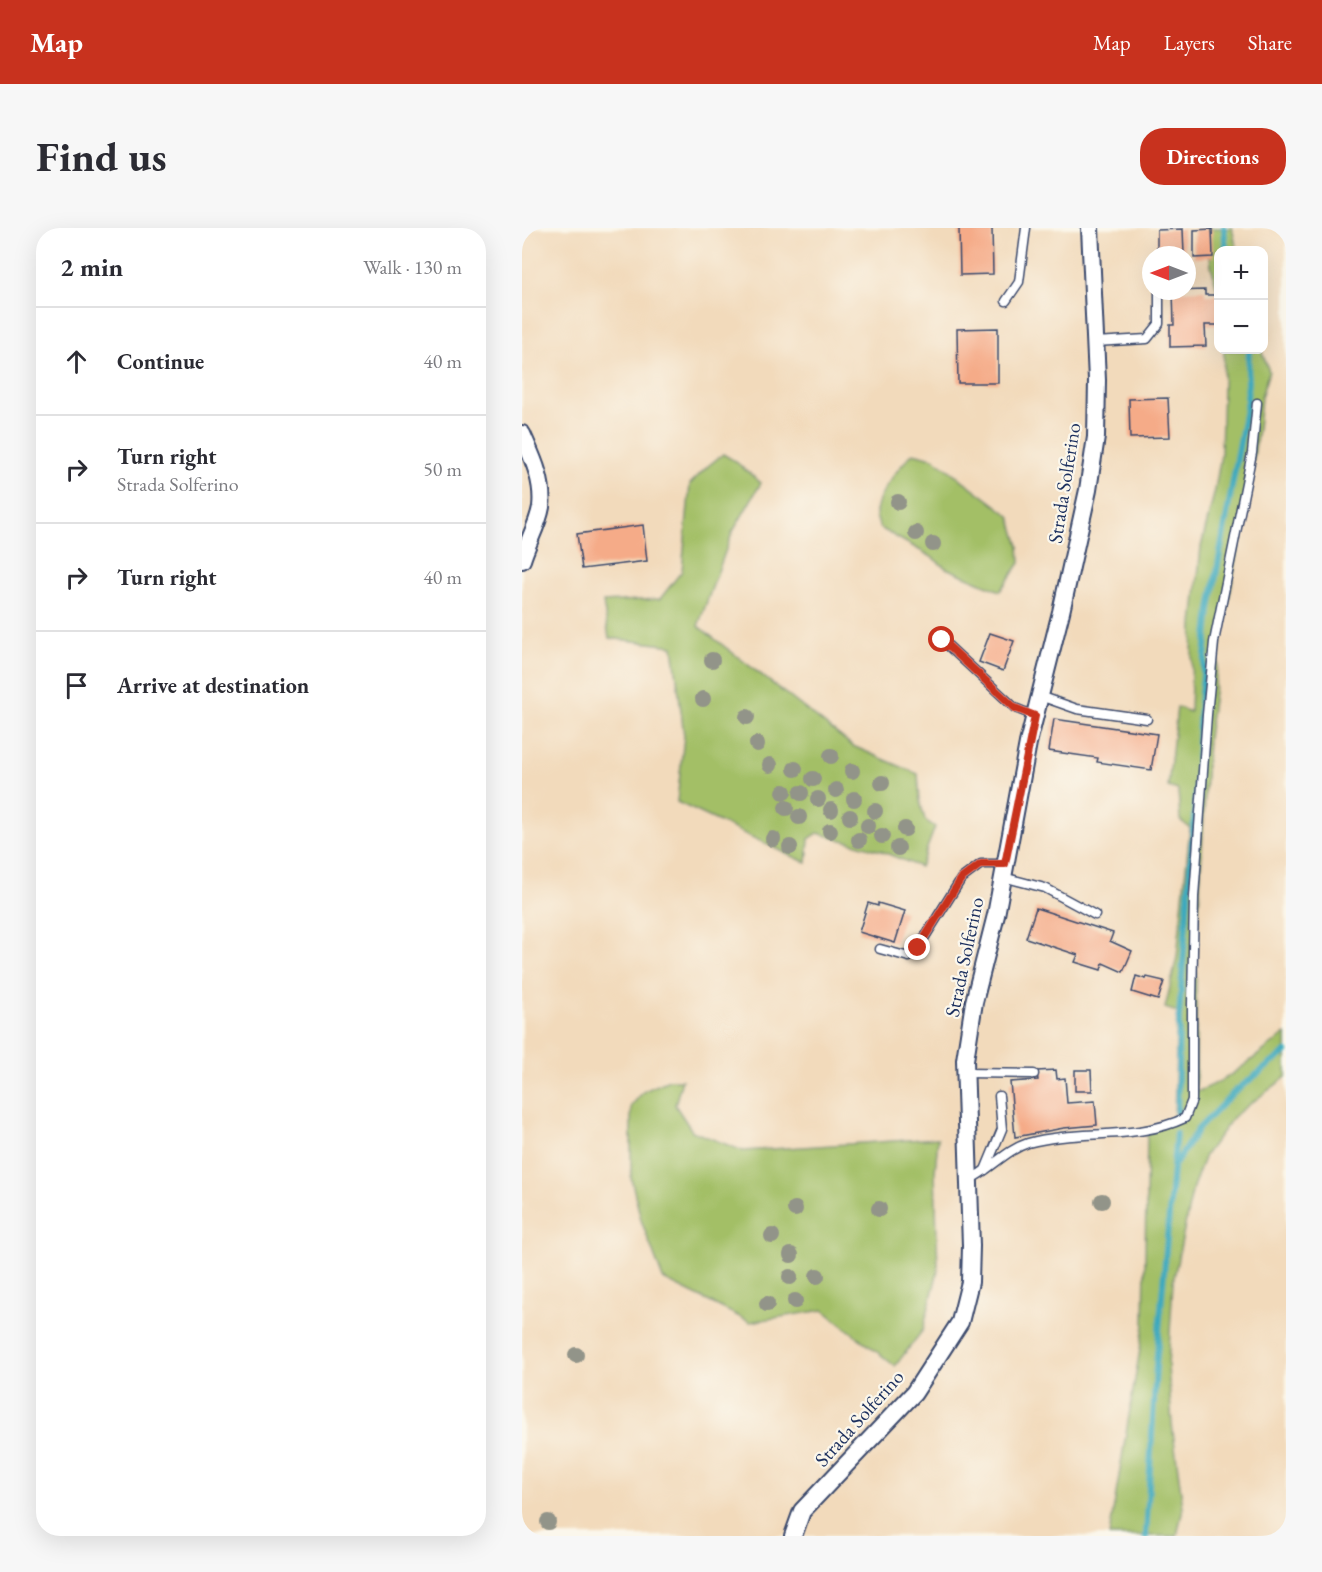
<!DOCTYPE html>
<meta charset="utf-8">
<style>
body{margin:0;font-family:"EB Garamond",serif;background:#f7f7f7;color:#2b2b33}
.controls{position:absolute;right:18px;top:18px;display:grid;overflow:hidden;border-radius:12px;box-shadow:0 6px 24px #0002}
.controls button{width:54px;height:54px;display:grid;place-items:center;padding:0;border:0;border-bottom:2px solid #e1e1e2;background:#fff;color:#2b2b33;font:30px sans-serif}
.compass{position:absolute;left:620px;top:18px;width:54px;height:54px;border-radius:50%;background:#fff;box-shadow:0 6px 24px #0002;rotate:270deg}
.stop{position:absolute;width:18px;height:18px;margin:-14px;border:4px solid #c8321e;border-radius:50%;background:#fff}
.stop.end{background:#c8321e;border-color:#fff;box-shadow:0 2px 6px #0008}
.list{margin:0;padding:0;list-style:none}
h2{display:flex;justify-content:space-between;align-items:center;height:78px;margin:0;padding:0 24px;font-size:26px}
h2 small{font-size:20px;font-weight:400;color:#7c7c81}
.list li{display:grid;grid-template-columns:39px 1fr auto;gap:18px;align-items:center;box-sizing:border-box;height:108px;padding:0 24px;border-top:2px solid #e1e1e2}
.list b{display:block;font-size:22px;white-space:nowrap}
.list p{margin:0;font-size:20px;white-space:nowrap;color:#7c7c81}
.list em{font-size:20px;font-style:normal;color:#7c7c81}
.icon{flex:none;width:33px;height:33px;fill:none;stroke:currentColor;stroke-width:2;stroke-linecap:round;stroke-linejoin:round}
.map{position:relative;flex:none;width:764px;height:1308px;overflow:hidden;border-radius:24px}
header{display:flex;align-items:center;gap:36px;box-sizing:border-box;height:84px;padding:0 30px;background:#c8321e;color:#fff}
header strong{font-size:28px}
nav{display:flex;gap:33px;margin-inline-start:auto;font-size:21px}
.intro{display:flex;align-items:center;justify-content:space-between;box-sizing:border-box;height:144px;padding:0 36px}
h1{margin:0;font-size:42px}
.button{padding:15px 27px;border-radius:24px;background:#c8321e;color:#fff;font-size:21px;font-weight:700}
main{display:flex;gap:36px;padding:0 36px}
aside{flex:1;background:#fff;border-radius:24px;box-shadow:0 6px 24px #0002}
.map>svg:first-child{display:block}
.green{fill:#a3bf66;stroke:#5f7762;stroke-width:1.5}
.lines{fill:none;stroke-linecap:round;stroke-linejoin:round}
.stream{stroke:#3da9bd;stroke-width:6}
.building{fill:#f5ab88}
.service-casing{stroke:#3b496c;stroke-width:11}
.minor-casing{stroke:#3b496c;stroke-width:20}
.service{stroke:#fff;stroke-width:8}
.minor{stroke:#fff;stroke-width:16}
.tree{fill:#929489}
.route{stroke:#c8321e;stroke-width:8}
.labels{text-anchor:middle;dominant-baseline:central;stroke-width:4.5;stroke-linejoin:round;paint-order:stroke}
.street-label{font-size:20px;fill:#1b2f5e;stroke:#fbf7ec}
</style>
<header>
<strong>Map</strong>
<nav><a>Map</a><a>Layers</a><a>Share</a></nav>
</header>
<div class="intro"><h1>Find us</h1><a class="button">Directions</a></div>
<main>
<aside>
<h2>2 min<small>Walk · 130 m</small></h2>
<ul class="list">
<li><svg class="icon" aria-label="ahead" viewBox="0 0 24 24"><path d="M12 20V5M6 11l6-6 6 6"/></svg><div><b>Continue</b></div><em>40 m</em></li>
<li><svg class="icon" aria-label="right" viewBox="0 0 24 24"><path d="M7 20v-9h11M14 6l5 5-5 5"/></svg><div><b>Turn right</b><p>Strada Solferino</p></div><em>50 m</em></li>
<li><svg class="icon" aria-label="right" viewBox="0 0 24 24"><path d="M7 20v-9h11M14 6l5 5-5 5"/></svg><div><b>Turn right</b></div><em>40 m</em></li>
<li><svg class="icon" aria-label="arrive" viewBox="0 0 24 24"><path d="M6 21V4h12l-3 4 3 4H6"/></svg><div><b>Arrive at destination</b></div></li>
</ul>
</aside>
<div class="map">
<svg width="764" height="1308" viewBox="0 0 764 1308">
<rect width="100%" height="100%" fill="#fbf7ec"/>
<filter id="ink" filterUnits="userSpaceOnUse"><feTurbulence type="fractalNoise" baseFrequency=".0167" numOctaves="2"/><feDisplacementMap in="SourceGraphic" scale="12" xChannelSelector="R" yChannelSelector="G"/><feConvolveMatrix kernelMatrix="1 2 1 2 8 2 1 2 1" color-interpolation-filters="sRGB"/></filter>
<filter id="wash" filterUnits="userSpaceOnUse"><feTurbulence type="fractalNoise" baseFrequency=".008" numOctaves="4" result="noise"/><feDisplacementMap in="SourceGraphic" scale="24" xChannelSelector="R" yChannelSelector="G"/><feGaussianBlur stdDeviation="1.35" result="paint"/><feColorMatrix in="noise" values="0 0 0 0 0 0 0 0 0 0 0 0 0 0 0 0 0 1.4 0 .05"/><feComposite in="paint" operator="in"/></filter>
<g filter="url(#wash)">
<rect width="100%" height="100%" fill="#f2dabb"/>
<!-- green -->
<g class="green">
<path d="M 685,0 L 710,0 L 715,22 L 696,22 L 696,66 L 689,37 Z"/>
<path d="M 702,122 L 739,122 L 747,143 L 739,169 L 736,201 L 724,283 L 699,412 L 686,510 L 674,735 L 674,864 C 709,852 734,827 764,806 L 764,849 L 712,888 L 683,927 L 671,959 L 651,1054 L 646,1138 L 650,1196 L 661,1280 L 655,1308 L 587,1308 L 622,1097 L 625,905 L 652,893 L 655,784 L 643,780 L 655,729 L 668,600 L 658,592 L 656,562 L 646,559 L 655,479 L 668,484 L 671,397 L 679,319 L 693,262 L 699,226 Z"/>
<path d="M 391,225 L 411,230 L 488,288 L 497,318 L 498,335 L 478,363 L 424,340 L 408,328 L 358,300 C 357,296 354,291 354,286 C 354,267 378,238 391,225 Z"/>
<path d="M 201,226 L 213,233 L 239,255 L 210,305 L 176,398 L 331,518 L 396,546 L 398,573 L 403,592 L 413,599 L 398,639 L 359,623 L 296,605 L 287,611 L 285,635 L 155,574 L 162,508 L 151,418 L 87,410 L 81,374 L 138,371 L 160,343 L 168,256 L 186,238 Z"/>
<path d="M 147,852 L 160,852 L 153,877 L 170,903 L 221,923 L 416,910 L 413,944 L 416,1043 L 401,1102 L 373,1138 L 301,1082 L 228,1094 L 141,1051 L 119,992 L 109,950 L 109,878 L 122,863 Z"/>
</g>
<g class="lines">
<!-- stream -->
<g class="stream">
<path d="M 702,0 L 704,22"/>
<path d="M 655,890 L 657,789 L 674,563 L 678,476 L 688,381 L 725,175 L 727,122"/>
<path d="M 654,935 L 676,901 L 712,864 L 764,824"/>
<path d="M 624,1308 L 634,1138 L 654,905"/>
</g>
</g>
<g id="blocks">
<!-- building -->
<g class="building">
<path d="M 437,0 L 470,0 L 471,46 L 438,47 Z"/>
<path d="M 661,1 L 662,26 L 635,27 L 635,2 Z"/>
<path d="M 690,1 L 691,29 L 672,30 L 672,2 Z"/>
<path d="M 683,62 L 683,67 L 696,67 L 696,97 L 683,97 L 684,118 L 648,119 L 648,97 L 652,97 L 651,63 Z"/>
<path d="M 476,100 L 476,155 L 436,155 L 435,101 Z"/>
<path d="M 646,170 L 648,209 L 608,210 L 607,171 Z"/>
<path d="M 121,297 L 125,333 L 60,341 L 55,306 Z"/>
<path d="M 468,405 L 492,413 L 481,443 L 457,434 Z"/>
<path d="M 532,491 L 635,506 L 629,542 L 575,534 L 576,530 L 527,523 Z"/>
<path d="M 346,675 L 356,678 L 356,675 L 383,683 L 373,715 L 337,704 Z"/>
<path d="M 514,680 L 591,705 L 588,713 L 610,723 L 601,744 L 581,735 L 579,742 L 553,734 L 556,727 L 504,710 Z"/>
<path d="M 614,748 L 624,751 L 625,749 L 642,753 L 636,772 L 610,764 Z"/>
<path d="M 534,842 L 535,851 L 543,850 L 545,875 L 573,873 L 575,897 L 542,900 L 493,909 L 488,854 L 516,852 L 515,843 Z"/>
<path d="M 553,842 L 569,842 L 570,863 L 553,863 Z"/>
</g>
</g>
</g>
<g filter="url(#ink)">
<use href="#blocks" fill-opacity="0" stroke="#3b496c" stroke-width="1.5"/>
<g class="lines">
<defs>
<g id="service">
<path d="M 484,73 L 497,54 L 504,0"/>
<path d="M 573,114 L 625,111 L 637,96 L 637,63"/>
<path d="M 420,412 L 493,480 L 513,488"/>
<path d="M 518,468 L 555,481 L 625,491"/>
<path d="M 481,649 L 523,660 L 573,687"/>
<path d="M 358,721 L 387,729 L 396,720 L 439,651 L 459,636 L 483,636"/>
<path d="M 443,845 L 512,846"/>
<path d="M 463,942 L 480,901 L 477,868"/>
<path d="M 447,952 C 468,942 484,922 506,915 C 557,901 615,913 663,890 L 670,872 L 670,776 L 672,669 L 685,487 L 692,414 L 730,225 L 735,175"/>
</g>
<g id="minor">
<path d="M 0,206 C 10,229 22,252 19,279 C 16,297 5,315 0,332"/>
<path d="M 271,1308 L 280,1283 L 392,1165 L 438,1094 L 448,1054 L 449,1018 L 443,832 L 452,774 L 474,687 L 506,515 L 539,384 L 566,262 L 574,209 L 575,152 L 568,0"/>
</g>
</defs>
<!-- service casing -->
<use href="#service" class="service-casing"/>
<!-- minor casing -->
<use href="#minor" class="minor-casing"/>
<!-- service -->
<use href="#service" class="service"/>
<!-- minor -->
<use href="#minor" class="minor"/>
</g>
<!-- trees -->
<g class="tree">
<circle cx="376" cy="274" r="8"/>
<circle cx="394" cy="305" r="8"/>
<circle cx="411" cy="316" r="8"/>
<circle cx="190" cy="432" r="8"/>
<circle cx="181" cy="471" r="8"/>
<circle cx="225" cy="489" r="8"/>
<circle cx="235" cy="516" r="8"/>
<circle cx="309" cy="528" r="8"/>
<circle cx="248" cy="537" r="8"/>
<circle cx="273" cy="541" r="8"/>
<circle cx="330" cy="543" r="8"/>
<circle cx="291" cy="551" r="8"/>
<circle cx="360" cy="555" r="8"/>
<circle cx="314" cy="562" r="8"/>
<circle cx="262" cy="564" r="8"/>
<circle cx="279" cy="565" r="8"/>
<circle cx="296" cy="571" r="8"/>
<circle cx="332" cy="571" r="8"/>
<circle cx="264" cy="580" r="8"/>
<circle cx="309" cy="582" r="8"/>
<circle cx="353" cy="583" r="8"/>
<circle cx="277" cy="589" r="8"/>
<circle cx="328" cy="589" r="8"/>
<circle cx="346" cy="598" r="8"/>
<circle cx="383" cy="601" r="8"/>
<circle cx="308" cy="603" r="8"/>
<circle cx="360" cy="608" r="8"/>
<circle cx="251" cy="611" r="8"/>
<circle cx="337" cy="612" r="8"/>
<circle cx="268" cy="619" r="8"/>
<circle cx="376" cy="620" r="8"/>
<circle cx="580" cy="973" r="8"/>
<circle cx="273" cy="981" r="8"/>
<circle cx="357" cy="981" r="8"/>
<circle cx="250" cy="1008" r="8"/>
<circle cx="269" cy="1027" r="8"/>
<circle cx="295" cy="1048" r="8"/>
<circle cx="268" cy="1049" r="8"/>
<circle cx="273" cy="1073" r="8"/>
<circle cx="245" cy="1076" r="8"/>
<circle cx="54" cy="1127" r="8"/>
<circle cx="26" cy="1294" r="8"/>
</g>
</g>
<g class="lines" filter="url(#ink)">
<!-- route -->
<path class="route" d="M 396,720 L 439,651 L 459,636 L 483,636 L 513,488 L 493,480 L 420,412"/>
</g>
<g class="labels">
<!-- street labels -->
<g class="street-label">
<text transform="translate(542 255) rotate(-81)">Strada Solferino</text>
<text transform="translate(442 729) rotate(-78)">Strada Solferino</text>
<text transform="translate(337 1190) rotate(-48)">Strada Solferino</text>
</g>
</g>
</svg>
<div class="controls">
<button>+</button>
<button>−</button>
</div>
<svg class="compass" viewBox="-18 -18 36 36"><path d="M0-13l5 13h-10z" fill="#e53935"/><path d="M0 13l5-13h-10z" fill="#7c7c81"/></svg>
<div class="stop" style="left:420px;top:412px"></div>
<div class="stop end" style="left:396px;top:720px"></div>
</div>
</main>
